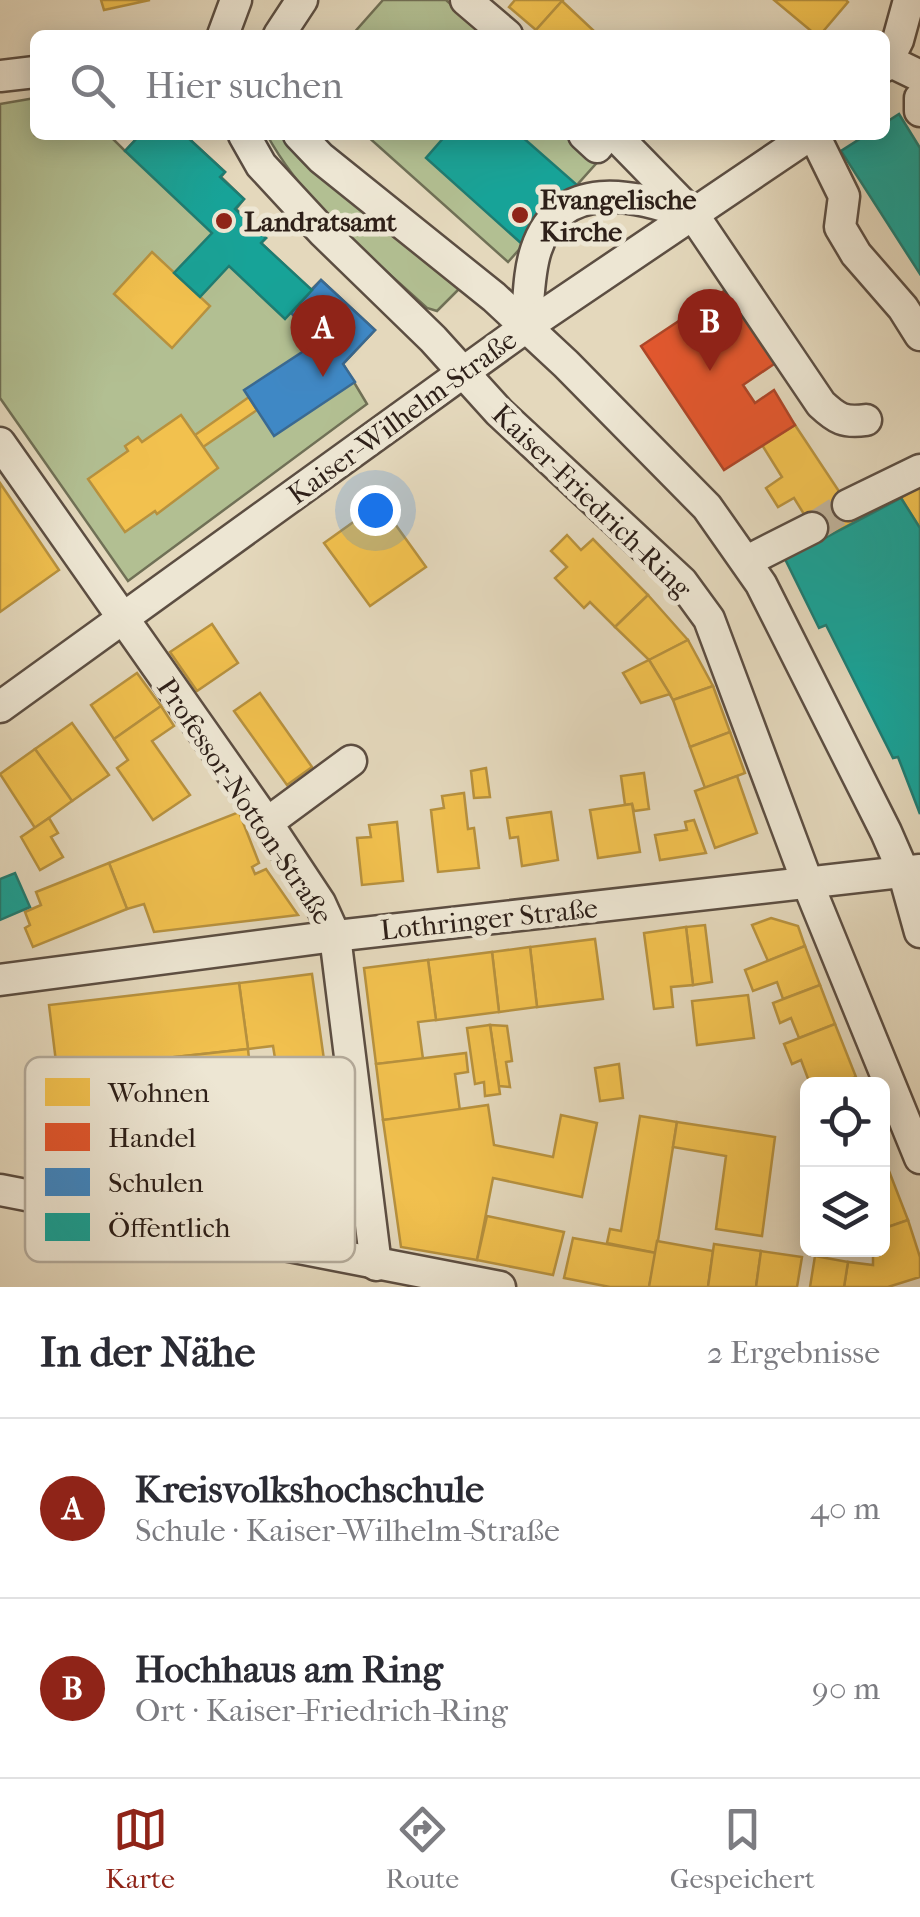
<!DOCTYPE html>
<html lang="de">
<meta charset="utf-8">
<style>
body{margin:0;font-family:"IM FELL French Canon",serif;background:#f2f2f3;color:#2b2b33}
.controls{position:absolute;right:30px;bottom:30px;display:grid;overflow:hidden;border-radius:15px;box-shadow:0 5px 25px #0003}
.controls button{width:90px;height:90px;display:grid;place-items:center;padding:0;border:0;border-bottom:2px solid #e1e1e2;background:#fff;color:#2b2b33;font:50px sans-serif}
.you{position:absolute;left:375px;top:510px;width:35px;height:35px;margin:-25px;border:8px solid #fff;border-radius:50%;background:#1a73e8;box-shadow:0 0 0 15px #1a73e833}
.badge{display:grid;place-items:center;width:65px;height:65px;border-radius:50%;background:#8f2418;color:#fff;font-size:32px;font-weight:700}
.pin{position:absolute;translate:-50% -82px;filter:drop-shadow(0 2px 5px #0008)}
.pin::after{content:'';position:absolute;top:52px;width:35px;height:30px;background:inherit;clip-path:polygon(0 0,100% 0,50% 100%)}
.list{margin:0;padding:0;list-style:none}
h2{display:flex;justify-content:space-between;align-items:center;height:130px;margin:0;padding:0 40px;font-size:42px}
h2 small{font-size:32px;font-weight:400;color:#7c7c81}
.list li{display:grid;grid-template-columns:65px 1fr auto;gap:30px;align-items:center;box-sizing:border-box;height:180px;padding:0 40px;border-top:2px solid #e1e1e2}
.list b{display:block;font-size:38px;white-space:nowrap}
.list p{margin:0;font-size:32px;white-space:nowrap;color:#7c7c81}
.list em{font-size:32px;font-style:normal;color:#7c7c81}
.icon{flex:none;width:55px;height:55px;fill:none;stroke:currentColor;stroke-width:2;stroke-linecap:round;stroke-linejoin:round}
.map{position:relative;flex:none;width:920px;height:1287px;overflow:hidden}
.search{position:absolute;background:#fff;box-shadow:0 5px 25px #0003;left:30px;right:30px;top:30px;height:110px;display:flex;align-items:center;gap:25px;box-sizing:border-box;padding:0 35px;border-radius:15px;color:#7c7c81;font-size:38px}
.sheet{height:490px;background:#fff}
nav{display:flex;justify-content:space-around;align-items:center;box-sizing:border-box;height:140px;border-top:2px solid #e1e1e2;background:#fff;font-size:28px;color:#7c7c81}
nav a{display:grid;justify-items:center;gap:5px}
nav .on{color:#8f2418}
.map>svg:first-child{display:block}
.green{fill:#b2bf92;stroke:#707056;stroke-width:2.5}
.homes{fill:#f2c14e;stroke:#b7913e;stroke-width:2.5}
.shops{fill:#e4572e;stroke:#ad4628;stroke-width:2.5}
.schools{fill:#3f88c5;stroke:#3a6991;stroke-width:2.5}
.public{fill:#17a398;stroke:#1e7c72;stroke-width:2.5}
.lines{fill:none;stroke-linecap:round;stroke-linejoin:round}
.minor-tunnel{stroke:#c0b39b;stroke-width:30;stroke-dasharray:30 15;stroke-linecap:butt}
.minor-casing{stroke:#5c4e42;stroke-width:35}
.minor{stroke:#ede6d3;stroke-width:30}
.poi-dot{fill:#8f2418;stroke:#ede6d3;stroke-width:4}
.labels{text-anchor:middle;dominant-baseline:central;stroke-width:10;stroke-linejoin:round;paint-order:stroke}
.poi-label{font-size:28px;font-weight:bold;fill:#2e2019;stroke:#ede6d3;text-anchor:start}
.street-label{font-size:28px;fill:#2e2019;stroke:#ede6d3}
.key{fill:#ede6d3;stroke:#b4ab9b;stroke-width:2.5}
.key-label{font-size:28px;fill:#2e2019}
</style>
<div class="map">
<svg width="920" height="1287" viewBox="0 0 920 1287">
<rect width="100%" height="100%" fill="#e4d8bc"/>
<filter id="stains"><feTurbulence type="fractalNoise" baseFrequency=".002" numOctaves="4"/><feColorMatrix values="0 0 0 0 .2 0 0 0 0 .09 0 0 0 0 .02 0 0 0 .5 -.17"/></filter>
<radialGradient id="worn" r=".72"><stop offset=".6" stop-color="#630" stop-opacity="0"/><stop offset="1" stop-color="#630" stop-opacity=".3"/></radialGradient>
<!-- green -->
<g class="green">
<path d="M 383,0 L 446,0 L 485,35 L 352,35 Z"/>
<path d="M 35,98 L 35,135 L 109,135 L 125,151 L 140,135 L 185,135 L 225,172 L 221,177 L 244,199 L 236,209 L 266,238 L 261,243 L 311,290 L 321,280 L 375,330 L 343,364 L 367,404 L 128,581 L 0,398 L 0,104 Z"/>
<path d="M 267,135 L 281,135 C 307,176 351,197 389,225 C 414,244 438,265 462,286 L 437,311 L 427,308 C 369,255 305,204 267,135 Z"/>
<path d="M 366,135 L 596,135 L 610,148 L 508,262 Z"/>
</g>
<!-- homes -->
<g class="homes">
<path d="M 101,0 L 150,0 L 104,10 Z"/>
<path d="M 515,0 L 563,0 L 536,30 L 509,7 Z"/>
<path d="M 774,0 L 846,0 L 848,2 L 820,35 L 816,35 Z"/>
<path d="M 562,1 L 594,31 L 590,35 L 541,35 L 536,30 Z"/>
<path d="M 152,252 L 210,306 L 172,348 L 114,294 Z"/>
<path d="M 249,397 L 257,410 L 203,447 L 195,435 Z"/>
<path d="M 181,415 L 218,468 L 157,514 L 155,511 L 125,532 L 88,479 L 128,451 L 125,446 L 138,437 L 142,442 Z"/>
<path d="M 795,425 L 858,520 L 820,540 L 794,498 L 778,507 L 766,488 L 782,477 L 762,445 Z"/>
<path d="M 0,483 L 59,570 L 0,612 Z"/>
<path d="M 920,486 L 920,528 L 901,498 Z"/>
<path d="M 380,503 L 426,567 L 370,606 L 324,543 Z"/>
<path d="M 567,535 L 581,550 L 593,539 L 648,595 L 615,627 L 590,602 L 584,608 L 555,578 L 567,567 L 551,551 Z"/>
<path d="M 648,595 L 688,640 L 649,660 L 615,627 Z"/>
<path d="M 212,624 L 238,663 L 197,691 L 170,652 Z"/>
<path d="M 688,640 L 713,686 L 673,700 L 649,660 Z"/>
<path d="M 649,660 L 670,694 L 641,703 L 623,673 Z"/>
<path d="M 137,673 L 161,706 L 114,739 L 91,705 Z"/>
<path d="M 713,686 L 730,732 L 690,747 L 673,700 Z"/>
<path d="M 260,693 L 312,767 L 287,785 L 234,711 Z"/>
<path d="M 161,706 L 174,726 L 152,741 L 190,795 L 153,820 L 117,768 L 128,760 L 114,739 Z"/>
<path d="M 72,723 L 109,775 L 72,801 L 35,749 Z"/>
<path d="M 730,732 L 745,773 L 705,788 L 690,747 Z"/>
<path d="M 35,749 L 72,801 L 35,828 L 0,774 Z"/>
<path d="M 486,768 L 490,797 L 474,798 L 471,771 Z"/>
<path d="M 644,773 L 649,809 L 634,811 L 632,804 L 625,805 L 621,776 Z"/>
<path d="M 737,776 L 757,833 L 715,848 L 695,791 Z"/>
<path d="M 464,793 L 468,829 L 474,828 L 479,868 L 438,872 L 431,810 L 444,808 L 442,796 Z"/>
<path d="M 632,804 L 640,852 L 598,858 L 590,810 Z"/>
<path d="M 239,812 L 259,863 L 252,867 L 255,874 L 266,869 L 298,915 L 154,932 L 144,904 L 127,909 L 109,863 Z"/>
<path d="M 551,812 L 558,860 L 522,866 L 518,837 L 510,838 L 507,818 Z"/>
<path d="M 49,818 L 58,833 L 51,837 L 63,857 L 40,870 L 21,837 Z"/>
<path d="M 694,820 L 706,853 L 660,860 L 655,835 L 687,830 L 685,822 Z"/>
<path d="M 397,822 L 403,881 L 362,885 L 357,838 L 371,837 L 369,825 Z"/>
<path d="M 109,863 L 127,909 L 33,947 L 25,928 L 30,925 L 25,912 L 41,905 L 36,892 Z"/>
<path d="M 771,918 L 798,926 L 805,946 L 768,961 L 752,925 Z"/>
<path d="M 705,925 L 712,982 L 693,985 L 686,927 Z"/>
<path d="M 686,927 L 693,985 L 671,987 L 673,1007 L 654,1009 L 644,933 Z"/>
<path d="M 595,939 L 603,999 L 537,1007 L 530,947 Z"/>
<path d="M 805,946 L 820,985 L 783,999 L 777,982 L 753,991 L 745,970 Z"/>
<path d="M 530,947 L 537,1007 L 499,1012 L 492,952 Z"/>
<path d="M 492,952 L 499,1012 L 436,1020 L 428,960 Z"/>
<path d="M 428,960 L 436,1020 L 418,1022 L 423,1059 L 376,1064 L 364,968 Z"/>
<path d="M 312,974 L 333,1124 L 287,1132 L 273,1046 L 248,1049 L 239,983 Z"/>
<path d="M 239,983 L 248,1049 L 57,1070 L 49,1005 Z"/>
<path d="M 820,985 L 835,1024 L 799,1038 L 791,1018 L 780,1023 L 773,1003 Z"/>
<path d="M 748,995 L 754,1038 L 697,1045 L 692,1001 Z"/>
<path d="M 835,1024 L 856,1077 L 837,1084 L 810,1084 L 801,1060 L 792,1064 L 784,1044 Z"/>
<path d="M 490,1025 L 507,1026 L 512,1061 L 506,1062 L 510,1087 L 499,1086 Z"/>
<path d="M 490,1025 L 500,1094 L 485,1096 L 484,1082 L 475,1084 L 467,1028 Z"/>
<path d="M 248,1049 L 256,1126 L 251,1157 L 58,1118 L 57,1070 Z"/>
<path d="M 466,1053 L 468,1072 L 455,1074 L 460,1111 L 383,1120 L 376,1064 Z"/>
<path d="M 619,1064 L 623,1098 L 600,1101 L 595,1068 Z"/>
<path d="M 488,1105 L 494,1145 L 553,1157 L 561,1115 L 597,1123 L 582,1197 L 493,1178 L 477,1260 L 401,1247 L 383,1120 Z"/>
<path d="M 640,1116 L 677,1122 L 656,1253 L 607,1243 L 610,1229 L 621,1231 Z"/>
<path d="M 677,1122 L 775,1137 L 762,1236 L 716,1229 L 726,1156 L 673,1147 Z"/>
<path d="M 882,1153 L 908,1220 L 882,1229 Z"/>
<path d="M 487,1216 L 564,1232 L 553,1275 L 477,1260 Z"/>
<path d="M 908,1220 L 920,1257 L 920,1277 L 888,1287 L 844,1287 L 848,1262 L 873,1265 L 873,1250 L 882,1250 L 882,1229 Z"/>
<path d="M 573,1238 L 656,1253 L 649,1287 L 610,1287 L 564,1278 Z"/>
<path d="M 657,1241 L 713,1251 L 708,1287 L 649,1287 Z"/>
<path d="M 714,1244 L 761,1251 L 756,1287 L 708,1287 Z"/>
<path d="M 761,1251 L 802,1257 L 797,1287 L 756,1287 Z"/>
<path d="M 815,1256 L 848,1262 L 844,1287 L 810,1287 Z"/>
</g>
<!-- shops -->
<path class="shops" d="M 733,285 L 783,358 L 743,385 L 755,403 L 774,390 L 795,425 L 724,470 L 641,346 Z"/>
<!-- schools -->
<path class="schools" d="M 321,280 L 375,330 L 343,364 L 355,382 L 274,436 L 244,390 L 319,341 L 291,313 Z"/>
<!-- public -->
<g class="public">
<path d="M 899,114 L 920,148 L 920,274 L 841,151 L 866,135 L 885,135 L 885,123 Z"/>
<path d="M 140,135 L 185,135 L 225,172 L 220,177 L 244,199 L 235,209 L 266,238 L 261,243 L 312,290 L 285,319 L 229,266 L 200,297 L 174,273 L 212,233 L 125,151 Z"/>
<path d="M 446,135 L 520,135 L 577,185 L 523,245 L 426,158 Z"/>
<path d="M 901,498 L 920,528 L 920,814 L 898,757 L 893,758 L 826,625 L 819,628 L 785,559 Z"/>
<path d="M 15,873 L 30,907 L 0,920 L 0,879 Z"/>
</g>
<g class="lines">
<!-- minor-tunnel -->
<path class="minor-tunnel" d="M 812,528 L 848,505"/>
<defs>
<g id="minor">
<path d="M 466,0 L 507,35"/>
<path d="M 223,35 L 236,0"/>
<path d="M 279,35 L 302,0"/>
<path d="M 889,61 L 920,76"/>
<path d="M 885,66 L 898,40 L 909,0"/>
<path d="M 0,76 L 35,72"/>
<path d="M 920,98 L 920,111"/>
<path d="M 244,135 L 261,165 L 324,233 L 433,339 L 499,412 L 682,582 L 709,619 L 808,884 L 920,1158"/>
<path d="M 299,135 L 321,158 L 494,297 L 566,364 L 707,507 L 761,584 L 886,832 L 903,871 L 920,932"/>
<path d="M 584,135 L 597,147 L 607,135"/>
<path d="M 615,135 L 694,216 L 821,404 C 837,419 844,423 866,420"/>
<path d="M 814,135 L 844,196 L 840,227 L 856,254 L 903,308 L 920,335"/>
<path d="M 526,327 C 529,303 528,274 536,250 C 560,177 634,194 688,214"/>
<path d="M 0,443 L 267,823 L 320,903 L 335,936 L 376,1265"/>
<path d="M 848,505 L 920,470"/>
<path d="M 747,561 L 812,528"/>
<path d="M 0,707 L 526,327 L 810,135"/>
<path d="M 267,823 L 351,761"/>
<path d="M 0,980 L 335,936 L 920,870"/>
<path d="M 0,1190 L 500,1287"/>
</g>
</defs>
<!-- minor casing -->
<use href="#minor" class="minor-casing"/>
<!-- minor -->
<use href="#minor" class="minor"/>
</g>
<!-- markers -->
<g class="poi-dot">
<circle cx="520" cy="215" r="10"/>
<circle cx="224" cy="221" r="10"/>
</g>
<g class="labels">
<!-- poi labels -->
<g class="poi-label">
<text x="540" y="199">Evangelische<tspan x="540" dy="32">Kirche</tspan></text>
<text x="244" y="221">Landratsamt</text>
</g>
<!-- street labels -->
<g class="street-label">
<text transform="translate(402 417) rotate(-36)">Kaiser-Wilhelm-Straße</text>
<text transform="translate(592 501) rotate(44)">Kaiser-Friedrich-Ring</text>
<text transform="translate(245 801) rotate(56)">Professor-Notton-Straße</text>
<text transform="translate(489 919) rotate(-6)">Lothringer Straße</text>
</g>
</g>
<!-- legend -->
<rect x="25" y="1057" width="330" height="205" rx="15" class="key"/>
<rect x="45" y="1078" width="45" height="28" fill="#f2c14e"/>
<rect x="45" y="1123" width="45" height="28" fill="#e4572e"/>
<rect x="45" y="1168" width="45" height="28" fill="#3f88c5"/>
<rect x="45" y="1213" width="45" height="28" fill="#17a398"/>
<g class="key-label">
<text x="108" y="1102">Wohnen</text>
<text x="108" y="1147">Handel</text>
<text x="108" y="1192">Schulen</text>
<text x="108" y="1237">Öffentlich</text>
</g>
<rect width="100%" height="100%" filter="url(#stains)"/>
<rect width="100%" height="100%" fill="url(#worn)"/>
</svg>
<div class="controls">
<button><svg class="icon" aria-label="locate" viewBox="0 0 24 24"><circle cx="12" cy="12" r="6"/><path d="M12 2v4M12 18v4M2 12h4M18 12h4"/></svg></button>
<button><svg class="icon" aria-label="layers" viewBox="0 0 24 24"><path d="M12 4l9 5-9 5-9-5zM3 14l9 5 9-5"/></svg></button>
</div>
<div class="you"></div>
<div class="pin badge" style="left:323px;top:377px">A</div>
<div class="pin badge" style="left:710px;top:371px">B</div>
<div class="search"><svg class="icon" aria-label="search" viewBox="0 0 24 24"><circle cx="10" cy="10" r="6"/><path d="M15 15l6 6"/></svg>Hier suchen</div>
</div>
<section class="sheet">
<h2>In der Nähe<small>2 Ergebnisse</small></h2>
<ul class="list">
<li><span class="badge">A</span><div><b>Kreisvolkshochschule</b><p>Schule · Kaiser-Wilhelm-Straße</p></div><em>40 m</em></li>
<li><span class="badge">B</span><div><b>Hochhaus am Ring</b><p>Ort · Kaiser-Friedrich-Ring</p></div><em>90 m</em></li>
</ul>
</section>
<nav>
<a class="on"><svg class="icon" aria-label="map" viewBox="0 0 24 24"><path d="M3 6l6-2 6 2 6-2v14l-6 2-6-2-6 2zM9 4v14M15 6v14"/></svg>Karte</a>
<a><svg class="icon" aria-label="directions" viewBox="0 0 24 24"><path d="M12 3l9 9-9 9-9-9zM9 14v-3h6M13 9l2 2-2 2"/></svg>Route</a>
<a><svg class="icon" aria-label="saved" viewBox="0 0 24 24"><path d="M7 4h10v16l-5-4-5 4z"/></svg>Gespeichert</a>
</nav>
